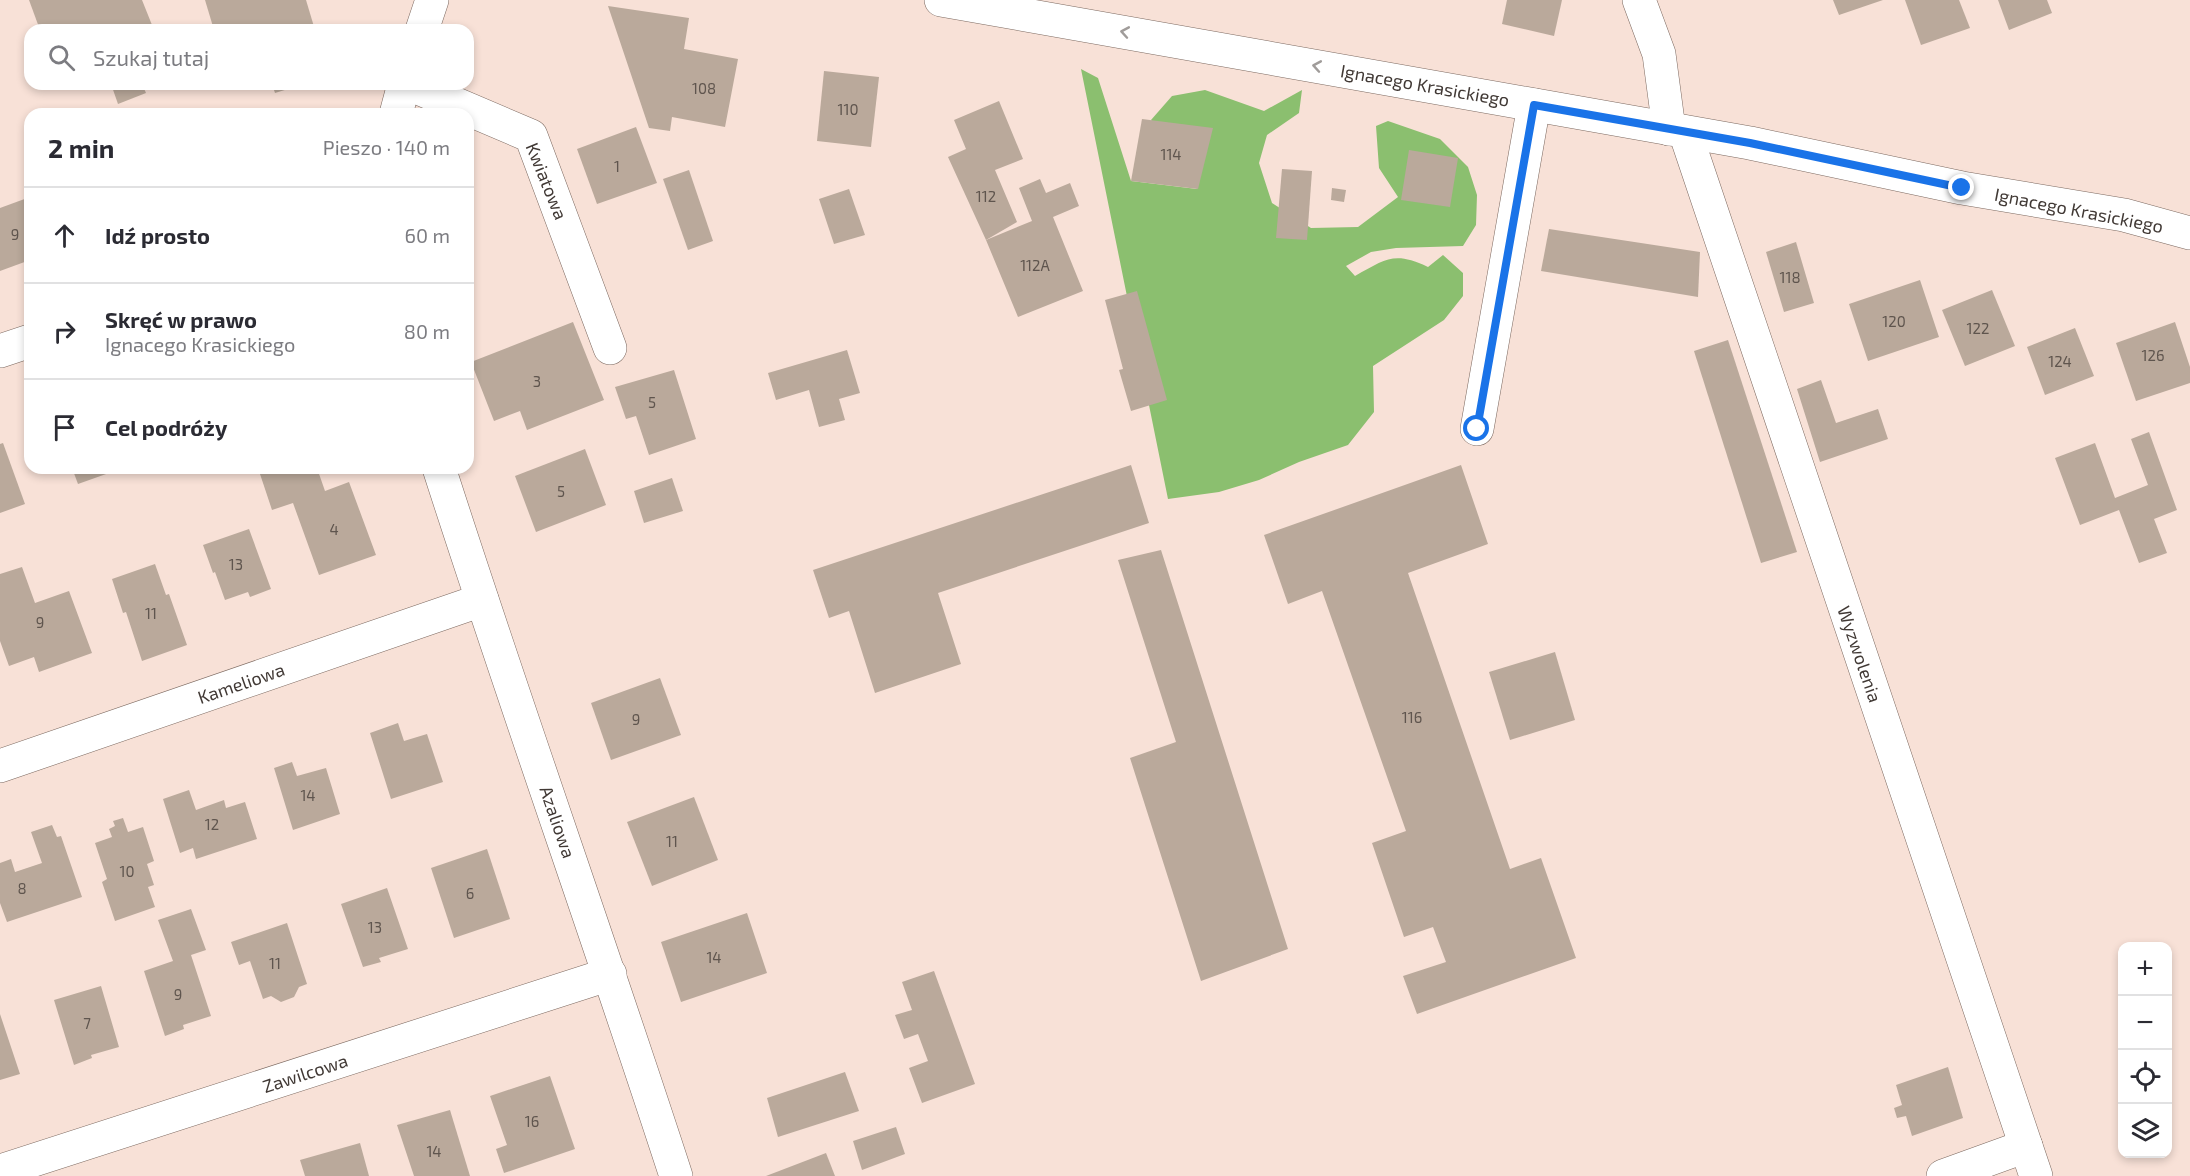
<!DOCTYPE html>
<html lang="pl">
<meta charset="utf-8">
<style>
body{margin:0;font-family:"Exo 2",sans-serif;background:#f2f2f3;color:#2b2b33}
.controls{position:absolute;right:18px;bottom:18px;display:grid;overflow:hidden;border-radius:12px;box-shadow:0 3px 9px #0003}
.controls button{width:54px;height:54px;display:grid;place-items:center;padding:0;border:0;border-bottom:2px solid #e1e1e2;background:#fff;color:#2b2b33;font:30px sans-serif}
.stop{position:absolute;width:18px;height:18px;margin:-14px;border:4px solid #1a73e8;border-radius:50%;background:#fff}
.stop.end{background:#1a73e8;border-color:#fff;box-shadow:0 2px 6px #0008}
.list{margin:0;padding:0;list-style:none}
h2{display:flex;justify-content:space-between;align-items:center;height:78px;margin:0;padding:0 24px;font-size:26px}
h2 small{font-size:20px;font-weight:400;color:#7c7c81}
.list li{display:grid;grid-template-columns:39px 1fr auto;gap:18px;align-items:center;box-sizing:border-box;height:96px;padding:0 24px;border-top:2px solid #e1e1e2}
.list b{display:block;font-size:22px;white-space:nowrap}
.list p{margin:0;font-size:20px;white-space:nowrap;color:#7c7c81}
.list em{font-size:20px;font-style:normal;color:#7c7c81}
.icon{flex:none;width:33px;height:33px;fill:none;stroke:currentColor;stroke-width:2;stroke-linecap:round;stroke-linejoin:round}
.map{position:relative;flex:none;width:2190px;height:1176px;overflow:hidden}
.search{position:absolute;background:#fff;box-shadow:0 3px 9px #0003;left:24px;top:24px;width:450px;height:66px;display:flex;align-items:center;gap:15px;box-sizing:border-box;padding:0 21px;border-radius:18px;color:#7c7c81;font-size:22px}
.panel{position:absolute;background:#fff;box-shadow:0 3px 9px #0003;left:24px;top:108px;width:450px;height:366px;border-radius:18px}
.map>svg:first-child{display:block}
.forest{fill:#8bbf6f}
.building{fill:#baa99b}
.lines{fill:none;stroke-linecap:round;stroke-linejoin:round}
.minor-casing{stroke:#7c6960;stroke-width:34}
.minor{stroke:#fff;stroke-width:33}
.oneway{stroke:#a09c9a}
.route{stroke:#1a73e8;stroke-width:8}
.labels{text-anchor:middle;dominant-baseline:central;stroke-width:5;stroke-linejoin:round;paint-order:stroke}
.number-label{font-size:15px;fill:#5f554e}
.street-label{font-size:18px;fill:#413935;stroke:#fff}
</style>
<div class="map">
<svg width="2190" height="1176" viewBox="0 0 2190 1176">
<rect width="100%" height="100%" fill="#f8e1d7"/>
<!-- forest -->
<path class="forest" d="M 1081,69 L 1098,78 L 1131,181 L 1197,189 L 1151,120 L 1172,96 L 1205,90 L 1264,111 L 1302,90 L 1299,113 L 1267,135 L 1259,163 L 1272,203 L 1311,228 L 1358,227 L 1398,197 L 1379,168 L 1376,126 L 1388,121 L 1440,139 L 1468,167 L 1477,195 L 1476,225 L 1463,246 L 1396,248 L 1371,252 L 1346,266 L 1355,276 C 1386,259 1394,251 1428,267 L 1443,255 L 1463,273 L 1463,296 L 1444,320 L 1373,366 L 1374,412 L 1348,445 L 1299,462 L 1259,480 L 1219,492 L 1168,499 Z"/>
<!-- building -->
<g class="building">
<path d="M 29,0 L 142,0 L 154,30 L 40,30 Z"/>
<path d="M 205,0 L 306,0 L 315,30 L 214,30 Z"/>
<path d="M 1507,0 L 1562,0 L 1554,36 L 1502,24 Z"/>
<path d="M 1833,0 L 1883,0 L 1839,15 Z"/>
<path d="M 1905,0 L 1959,0 L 1970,28 L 1921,45 Z"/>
<path d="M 1998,0 L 2047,0 L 2052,13 L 2009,30 Z"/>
<path d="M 608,6 L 689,18 L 684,49 L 738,59 L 725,127 L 672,117 L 670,131 L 649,128 Z"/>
<path d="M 824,71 L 879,77 L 871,147 L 817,141 Z"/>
<path d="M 111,84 L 142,84 L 146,93 L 118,104 Z"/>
<path d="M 272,84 L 301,84 L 301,85 L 275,93 Z"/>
<path d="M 999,101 L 1023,159 L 995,170 L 1017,222 L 986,240 L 948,157 L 966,149 L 954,120 Z"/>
<path d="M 1142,119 L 1213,128 L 1198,189 L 1131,181 Z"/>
<path d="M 636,127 L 657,183 L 597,204 L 577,149 Z"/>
<path d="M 1409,150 L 1458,158 L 1450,207 L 1401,200 Z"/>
<path d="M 1282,169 L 1312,171 L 1307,240 L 1276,238 Z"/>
<path d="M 689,170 L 713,241 L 688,250 L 663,179 Z"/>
<path d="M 1040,179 L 1046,193 L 1070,183 L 1079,206 L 1053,217 L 1083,291 L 1018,317 L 986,240 L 1032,221 L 1019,188 Z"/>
<path d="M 1332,188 L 1346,190 L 1344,202 L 1331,200 Z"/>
<path d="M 849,189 L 865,235 L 834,244 L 819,199 Z"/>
<path d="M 30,197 L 30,260 L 0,271 L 0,208 Z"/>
<path d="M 1549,229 L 1700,252 L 1698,297 L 1541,271 Z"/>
<path d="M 1796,242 L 1814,303 L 1784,312 L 1766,252 Z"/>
<path d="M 1920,280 L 1939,337 L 1868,361 L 1849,304 Z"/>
<path d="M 1992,290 L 2015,346 L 1965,366 L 1942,310 Z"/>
<path d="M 1137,291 L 1167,400 L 1131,411 L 1119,370 L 1123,369 L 1105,300 Z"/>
<path d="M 573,322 L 604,400 L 527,430 L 520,411 L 494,421 L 471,362 Z"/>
<path d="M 2175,322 L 2190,367 L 2190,383 L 2136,401 L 2116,343 Z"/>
<path d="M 2075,328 L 2094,376 L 2045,395 L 2027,347 Z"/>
<path d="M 1728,340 L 1797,552 L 1761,563 L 1694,351 Z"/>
<path d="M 847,350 L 860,393 L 839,399 L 845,420 L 819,427 L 809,390 L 776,400 L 768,373 Z"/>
<path d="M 674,370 L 696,439 L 649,455 L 636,416 L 626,419 L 615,387 Z"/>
<path d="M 1821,380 L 1836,423 L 1878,409 L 1888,439 L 1820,462 L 1797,389 Z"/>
<path d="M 2149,432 L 2177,510 L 2154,519 L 2167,553 L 2139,563 L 2119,510 L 2080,525 L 2055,458 L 2095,443 L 2115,498 L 2148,485 L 2131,439 Z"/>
<path d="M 3,443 L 25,504 L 0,513 L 0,444 Z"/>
<path d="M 585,449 L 606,505 L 536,532 L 515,476 Z"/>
<path d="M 1131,465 L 1149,523 L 938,593 L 961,664 L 875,693 L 849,611 L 829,618 L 813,570 Z"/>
<path d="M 1461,465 L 1488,544 L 1408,573 L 1510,869 L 1541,858 L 1576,958 L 1417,1014 L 1403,976 L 1446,962 L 1433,927 L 1404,937 L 1372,843 L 1406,831 L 1322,591 L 1288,604 L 1264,535 Z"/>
<path d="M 72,468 L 123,468 L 78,484 Z"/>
<path d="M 258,468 L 317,468 L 325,491 L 349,482 L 376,555 L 319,575 L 293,503 L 272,510 Z"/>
<path d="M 672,478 L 683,511 L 644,523 L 634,491 Z"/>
<path d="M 249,529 L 271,589 L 250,597 L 248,592 L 225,600 L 215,572 L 213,573 L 203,545 Z"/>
<path d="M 1161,550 L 1288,949 L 1201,981 L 1130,758 L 1176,742 L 1118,560 Z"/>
<path d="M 155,564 L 166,595 L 169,594 L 187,645 L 142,661 L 126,612 L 123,613 L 112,579 Z"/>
<path d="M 22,567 L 35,603 L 69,591 L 92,653 L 39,672 L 34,657 L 9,666 L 0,641 L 0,574 Z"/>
<path d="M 1555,652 L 1575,720 L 1510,740 L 1489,672 Z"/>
<path d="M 660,678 L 681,735 L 611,760 L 591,703 Z"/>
<path d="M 398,723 L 404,741 L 427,734 L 443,782 L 391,799 L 370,733 Z"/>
<path d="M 292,762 L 297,776 L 326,768 L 340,814 L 293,830 L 274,768 Z"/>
<path d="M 189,790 L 196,810 L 224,800 L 226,808 L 245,802 L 257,839 L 196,859 L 193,848 L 180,853 L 163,799 Z"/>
<path d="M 694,797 L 718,860 L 652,886 L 627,822 Z"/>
<path d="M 123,818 L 128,832 L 143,827 L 154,861 L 147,864 L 154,885 L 148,887 L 155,907 L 115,921 L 102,882 L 107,879 L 95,843 L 112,837 L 109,829 L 115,826 L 113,821 Z"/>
<path d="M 52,825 L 57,837 L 61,836 L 82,897 L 7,922 L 0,903 L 0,863 L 11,859 L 15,872 L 42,863 L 31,832 Z"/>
<path d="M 487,849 L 510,919 L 454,938 L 431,868 Z"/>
<path d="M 387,888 L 408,949 L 379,958 L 381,962 L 363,967 L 341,904 Z"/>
<path d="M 191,909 L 206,950 L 191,955 L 211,1016 L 183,1025 L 184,1029 L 165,1036 L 144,971 L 173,961 L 158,920 Z"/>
<path d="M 747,913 L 767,973 L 681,1002 L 661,942 Z"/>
<path d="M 287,923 L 307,984 L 299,987 L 294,997 L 281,1002 L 271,996 L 263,999 L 250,961 L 239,965 L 231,942 Z"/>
<path d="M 934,971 L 975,1084 L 922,1103 L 909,1068 L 928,1061 L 918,1034 L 904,1039 L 895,1015 L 912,1010 L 902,982 Z"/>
<path d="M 101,986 L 119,1047 L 91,1055 L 92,1058 L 74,1065 L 54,1000 Z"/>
<path d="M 0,1014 L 20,1074 L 0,1080 Z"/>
<path d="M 1948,1067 L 1963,1118 L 1912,1136 L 1906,1116 L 1897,1118 L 1894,1108 L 1902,1105 L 1896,1085 Z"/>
<path d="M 845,1072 L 859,1111 L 778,1137 L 767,1098 Z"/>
<path d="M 550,1076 L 575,1149 L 504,1173 L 496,1149 L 507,1145 L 490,1096 Z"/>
<path d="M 450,1110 L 470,1176 L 414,1176 L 397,1125 Z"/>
<path d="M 896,1127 L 905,1154 L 862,1170 L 853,1141 Z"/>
<path d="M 360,1143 L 369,1176 L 305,1176 L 300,1160 Z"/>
<path d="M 826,1153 L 835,1176 L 766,1176 Z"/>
</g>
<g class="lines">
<defs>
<g id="minor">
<path d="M 941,0 L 1750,143 L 1962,188 L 2124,215 L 2190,233"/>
<path d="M 1639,0 L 1659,54 L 1669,129"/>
<path d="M 422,30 L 432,0"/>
<path d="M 409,84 L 531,136 L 610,348"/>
<path d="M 396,114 L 404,84"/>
<path d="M 1685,132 L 2036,1176"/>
<path d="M 0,351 L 30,341"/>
<path d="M 1477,429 L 1534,105"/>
<path d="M 439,468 C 515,705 599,939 676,1176"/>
<path d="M 0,766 L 482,600"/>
<path d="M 0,1171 L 610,974"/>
<path d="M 1943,1176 L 2026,1146"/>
</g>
</defs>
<!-- minor casing -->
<use href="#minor" class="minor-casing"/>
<!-- minor -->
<use href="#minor" class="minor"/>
</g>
<!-- one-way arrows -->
<defs><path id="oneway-chevron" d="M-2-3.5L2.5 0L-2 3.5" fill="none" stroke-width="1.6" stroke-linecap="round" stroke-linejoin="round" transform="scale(1.5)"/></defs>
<g class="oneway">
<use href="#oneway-chevron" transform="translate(1125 32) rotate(-170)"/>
<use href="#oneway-chevron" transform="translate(1317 66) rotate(-170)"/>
</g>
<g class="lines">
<!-- route -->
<path class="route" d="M 1477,429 L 1534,105 L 1750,143 L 1962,188"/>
</g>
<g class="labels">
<!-- number labels -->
<g class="number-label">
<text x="704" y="88">108</text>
<text x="848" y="109">110</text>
<text x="1171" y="154">114</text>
<text x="617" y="166">1</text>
<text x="986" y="196">112</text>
<text x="15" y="234">9</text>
<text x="1035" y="265">112A</text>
<text x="1790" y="277">118</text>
<text x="1894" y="321">120</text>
<text x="1978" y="328">122</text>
<text x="2153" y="355">126</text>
<text x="2060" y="361">124</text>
<text x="537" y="381">3</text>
<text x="652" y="402">5</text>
<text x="561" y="491">5</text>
<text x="334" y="529">4</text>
<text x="236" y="564">13</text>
<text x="151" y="613">11</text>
<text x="40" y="622">9</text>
<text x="1412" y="717">116</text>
<text x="636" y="719">9</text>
<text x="308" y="795">14</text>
<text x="212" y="824">12</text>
<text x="672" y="841">11</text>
<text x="127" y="871">10</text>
<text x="22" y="888">8</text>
<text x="470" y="893">6</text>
<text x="375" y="927">13</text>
<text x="714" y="957">14</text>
<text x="275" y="963">11</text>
<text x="178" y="994">9</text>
<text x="87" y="1023">7</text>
<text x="532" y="1121">16</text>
<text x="434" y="1151">14</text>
</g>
<!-- street labels -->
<g class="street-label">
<text transform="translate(1425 85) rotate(10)">Ignacego Krasickiego</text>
<text transform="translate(547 181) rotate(68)">Kwiatowa</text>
<text transform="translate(2079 210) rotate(11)">Ignacego Krasickiego</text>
<text transform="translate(1860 654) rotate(71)">Wyzwolenia</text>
<text transform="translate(241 683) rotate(-19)">Kameliowa</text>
<text transform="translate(558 822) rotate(71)">Azaliowa</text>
<text transform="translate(305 1073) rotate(-18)">Zawilcowa</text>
</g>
</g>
</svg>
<div class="controls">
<button>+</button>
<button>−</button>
<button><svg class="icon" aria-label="locate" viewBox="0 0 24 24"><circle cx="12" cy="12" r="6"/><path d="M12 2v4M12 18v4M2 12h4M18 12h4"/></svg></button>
<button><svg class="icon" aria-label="layers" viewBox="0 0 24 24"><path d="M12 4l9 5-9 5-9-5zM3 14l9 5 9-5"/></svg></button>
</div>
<div class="stop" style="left:1477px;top:429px"></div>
<div class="stop end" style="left:1962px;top:188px"></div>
<div class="search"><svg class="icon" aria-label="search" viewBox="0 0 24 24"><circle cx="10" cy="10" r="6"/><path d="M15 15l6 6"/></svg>Szukaj tutaj</div>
<section class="panel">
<h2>2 min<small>Pieszo · 140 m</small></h2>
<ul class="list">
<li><svg class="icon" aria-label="ahead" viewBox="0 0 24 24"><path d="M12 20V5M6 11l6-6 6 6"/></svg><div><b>Idź prosto</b></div><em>60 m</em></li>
<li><svg class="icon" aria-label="right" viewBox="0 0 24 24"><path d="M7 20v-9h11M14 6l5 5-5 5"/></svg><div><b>Skręć w prawo</b><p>Ignacego Krasickiego</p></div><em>80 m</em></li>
<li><svg class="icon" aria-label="arrive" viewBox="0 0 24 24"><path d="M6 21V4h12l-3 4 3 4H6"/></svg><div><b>Cel podróży</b></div></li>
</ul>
</section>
</div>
